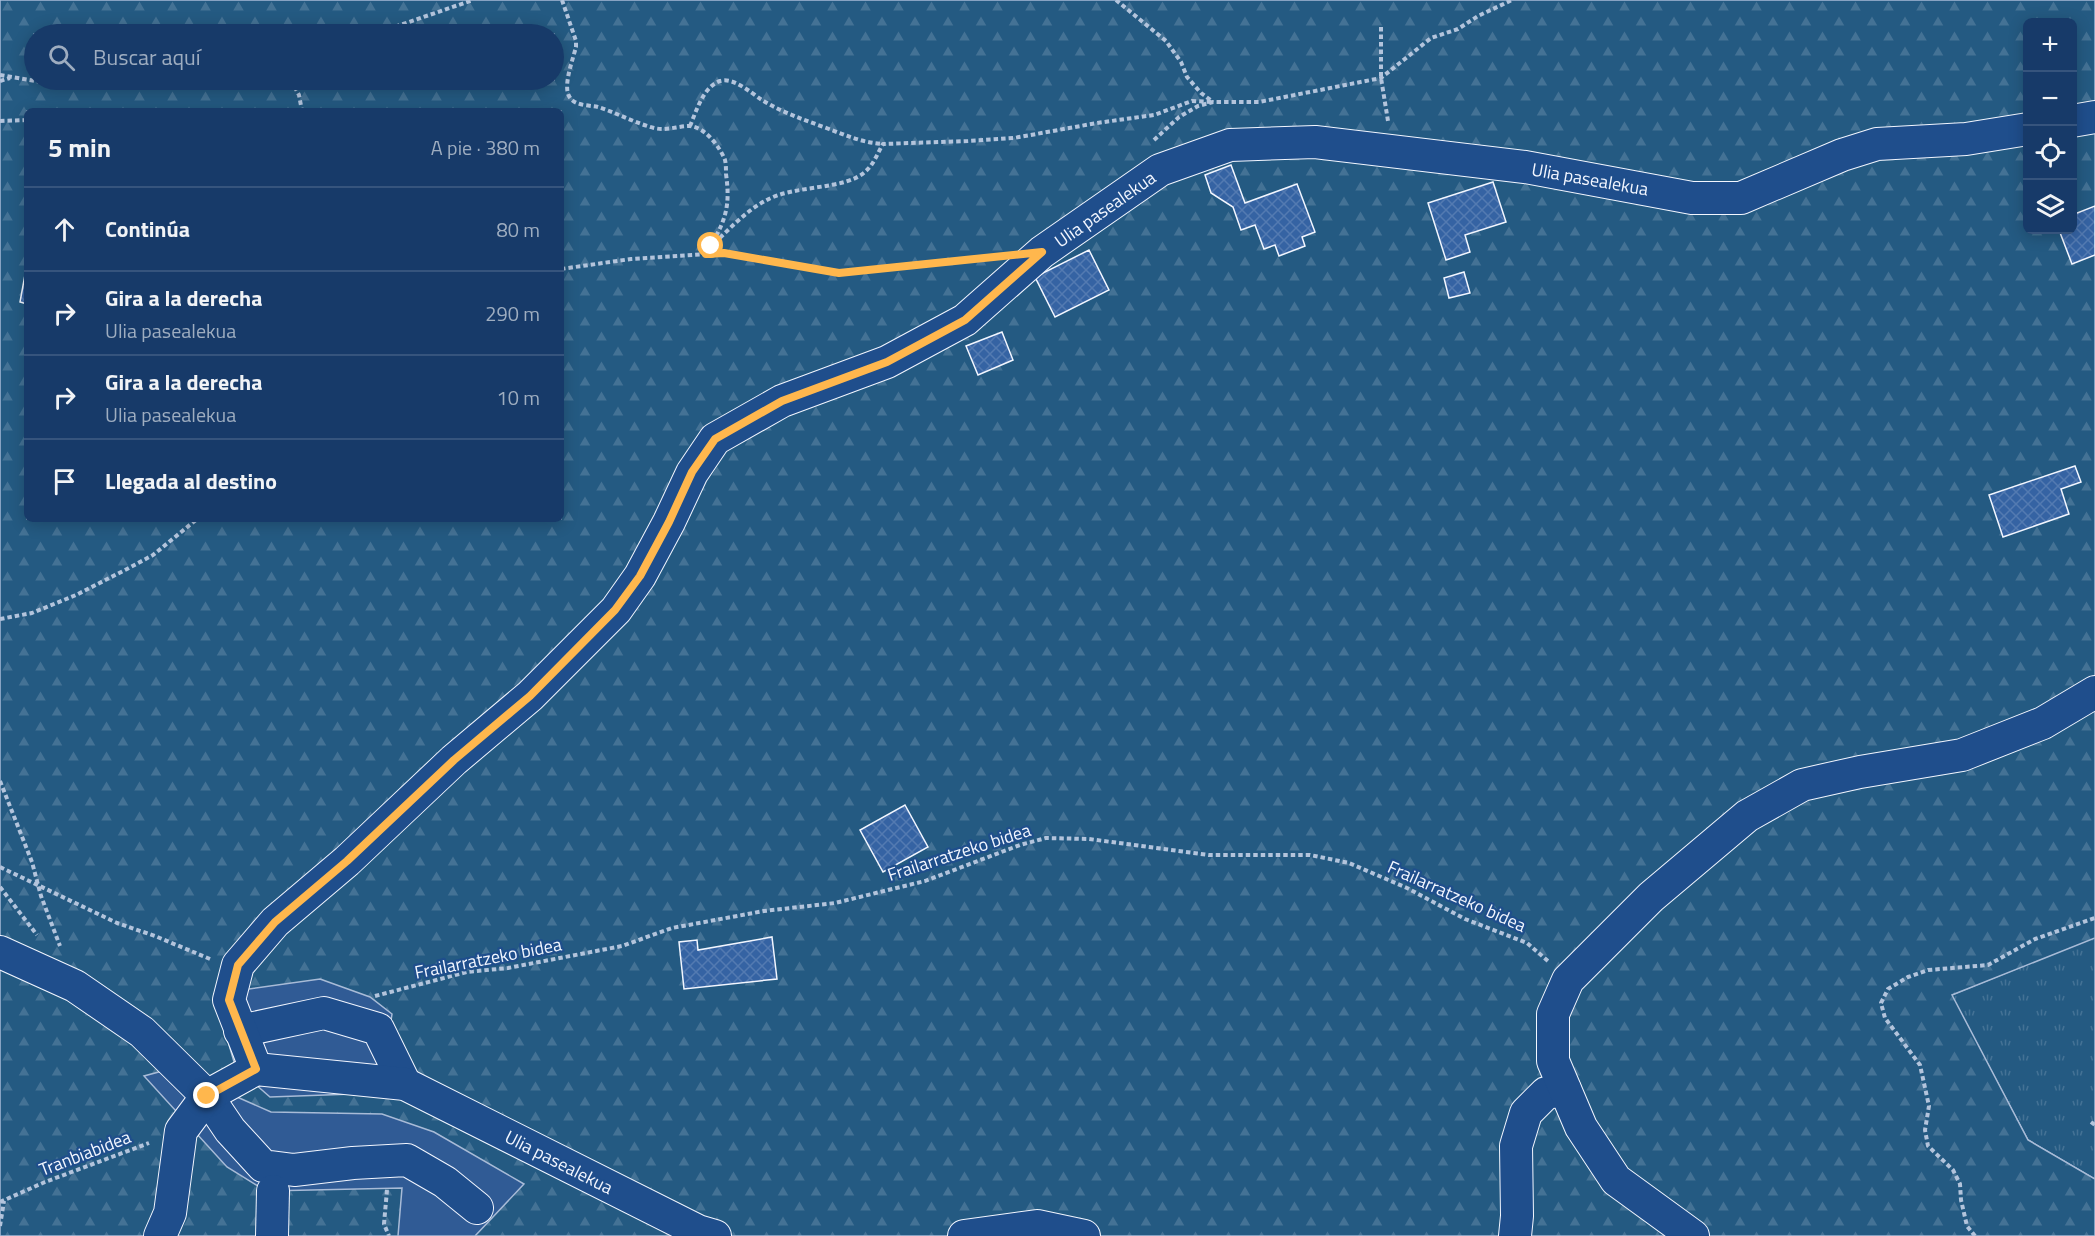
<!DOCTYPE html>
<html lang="es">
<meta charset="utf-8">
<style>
body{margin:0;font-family:"Titillium Web",sans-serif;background:#20416f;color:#f1f3f6}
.controls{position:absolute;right:18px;top:18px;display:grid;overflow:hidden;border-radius:9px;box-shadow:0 3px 15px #0003}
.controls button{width:54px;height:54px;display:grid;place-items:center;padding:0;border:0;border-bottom:2px solid #36547d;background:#173a69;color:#f1f3f6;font:30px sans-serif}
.stop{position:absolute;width:18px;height:18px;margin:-14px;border:4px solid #ffb74d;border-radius:50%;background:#fff}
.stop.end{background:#ffb74d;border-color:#fff;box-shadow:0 2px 6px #0008}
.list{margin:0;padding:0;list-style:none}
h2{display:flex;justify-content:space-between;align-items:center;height:78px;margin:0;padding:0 24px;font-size:26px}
h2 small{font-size:20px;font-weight:400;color:#9eadc0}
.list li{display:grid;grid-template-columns:39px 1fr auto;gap:18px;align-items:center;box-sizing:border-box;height:84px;padding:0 24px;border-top:2px solid #36547d}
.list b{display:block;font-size:22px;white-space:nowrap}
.list p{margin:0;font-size:20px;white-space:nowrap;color:#9eadc0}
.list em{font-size:20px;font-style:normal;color:#9eadc0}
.icon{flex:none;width:33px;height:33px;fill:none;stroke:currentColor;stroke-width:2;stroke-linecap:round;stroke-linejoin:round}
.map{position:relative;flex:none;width:2095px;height:1236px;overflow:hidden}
.search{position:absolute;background:#173a69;box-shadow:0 3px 15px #0003;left:24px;top:24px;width:540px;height:66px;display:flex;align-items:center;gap:15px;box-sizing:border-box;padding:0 21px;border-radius:33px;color:#9eadc0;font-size:22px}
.panel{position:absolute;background:#173a69;box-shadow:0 3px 15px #0003;left:24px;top:108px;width:540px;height:414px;border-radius:9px}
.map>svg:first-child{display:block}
.grass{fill:url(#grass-tufts);stroke:#a8bbd7;stroke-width:1.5}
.forest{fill:url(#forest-firs);stroke:#a8bbd7;stroke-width:1.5;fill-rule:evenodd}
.parking{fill:#305b95;stroke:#a8bbd7;stroke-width:1.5}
.building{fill:url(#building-cross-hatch);stroke:#f2f6ff;stroke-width:1.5}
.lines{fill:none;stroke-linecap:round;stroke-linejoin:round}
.minor-casing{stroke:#f2f6ff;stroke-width:34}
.path{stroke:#b3c4dc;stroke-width:4;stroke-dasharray:4.5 3;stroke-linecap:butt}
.minor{stroke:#1f4e8c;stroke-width:32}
.route{stroke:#ffb74d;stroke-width:8}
.labels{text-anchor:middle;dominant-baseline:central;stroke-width:4.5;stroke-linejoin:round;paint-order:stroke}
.street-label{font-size:18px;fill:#f2f6ff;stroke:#1f4e8c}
</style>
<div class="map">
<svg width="2095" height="1236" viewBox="0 0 2095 1236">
<defs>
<pattern id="grass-tufts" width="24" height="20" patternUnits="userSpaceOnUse" patternTransform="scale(1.5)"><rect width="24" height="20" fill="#245a82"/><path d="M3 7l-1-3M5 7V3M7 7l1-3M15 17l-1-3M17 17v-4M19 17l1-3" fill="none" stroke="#447295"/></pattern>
<pattern id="forest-firs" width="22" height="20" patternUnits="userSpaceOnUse" patternTransform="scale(1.5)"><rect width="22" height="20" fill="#245a82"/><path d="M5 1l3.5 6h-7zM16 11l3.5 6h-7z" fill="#447295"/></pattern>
<pattern id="building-cross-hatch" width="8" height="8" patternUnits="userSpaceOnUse" patternTransform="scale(1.5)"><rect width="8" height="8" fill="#3563a3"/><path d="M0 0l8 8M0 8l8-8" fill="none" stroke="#537ab1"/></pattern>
</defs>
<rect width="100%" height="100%" fill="#1f4e8c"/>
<!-- grass -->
<path class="grass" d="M 2095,937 L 2095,1179 L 2028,1140 L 1951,995 Z"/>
<!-- forest -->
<path class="forest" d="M 0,0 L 2095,0 L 2095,938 L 1952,995 L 2028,1140 L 2095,1179 L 2095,1236 L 0,1236 ZM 2028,22 L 2072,22 L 2072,230 L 2028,230 ZM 34,34 L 554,34 L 554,80 L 34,80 ZM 27,111 L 561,111 L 561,519 L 27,519 Z"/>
<!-- parking -->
<path class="parking" d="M 320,979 L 370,997 L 392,1014 L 380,1093 L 270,1097 L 254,1083 L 228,1093 L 271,1112 L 382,1114 L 434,1132 L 524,1184 L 475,1236 L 398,1236 L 402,1188 L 266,1191 L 227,1167 L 144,1076 L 192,1063 L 216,1082 L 235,1065 L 214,994 Z"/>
<!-- building -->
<g class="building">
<path d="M 1231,165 L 1245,203 L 1297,184 L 1315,232 L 1302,237 L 1305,246 L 1279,256 L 1275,245 L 1264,249 L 1255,225 L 1241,230 L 1233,207 L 1211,193 L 1205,175 Z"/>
<path d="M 1493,182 L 1506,222 L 1465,235 L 1470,252 L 1446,260 L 1428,203 Z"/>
<path d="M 2095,206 L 2095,255 L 2072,264 L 2059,230 L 2072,230 L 2072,215 Z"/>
<path d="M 1089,250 L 1109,290 L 1055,317 L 1035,277 Z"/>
<path d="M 27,264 L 27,304 L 20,302 Z"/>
<path d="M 1464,272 L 1470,293 L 1449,298 L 1444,278 Z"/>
<path d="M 1002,332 L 1013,360 L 978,375 L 966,346 Z"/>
<path d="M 2075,466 L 2081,482 L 2061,489 L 2069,514 L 2003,537 L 1989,495 Z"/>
<path d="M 905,805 L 928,847 L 883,872 L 860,830 Z"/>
<path d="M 772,937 L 777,979 L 684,989 L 679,942 L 697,940 L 698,950 Z"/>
</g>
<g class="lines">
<defs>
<g id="minor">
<path d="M 2072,121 L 2095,117"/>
<path d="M 0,952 L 75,986 L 142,1032 L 207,1096 L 230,1130 L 263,1166 L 294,1170 L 353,1163 L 407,1160 L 445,1182 L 477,1208"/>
<path d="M 240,1031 L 324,1013 L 378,1029 L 405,1084"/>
<path d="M 256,1069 L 229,1000 L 238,965 L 275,922 L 347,861 L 454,760 L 530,696 L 616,610 L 640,576 L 669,522 L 692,473 L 715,439 L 782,401 L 887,362 L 965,320 L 1042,252 L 1160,170 L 1230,145 L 1315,142 L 1525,167 L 1692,198 L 1741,198 L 1842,155 L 1877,144 L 1966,139 L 2028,129"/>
<path d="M 160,1236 L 170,1213 L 181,1131 L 207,1096 L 256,1069 L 405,1084 L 698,1231 L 715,1236"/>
<path d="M 272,1236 L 273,1191"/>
<path d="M 964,1236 L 1037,1226 L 1084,1236"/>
<path d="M 1515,1236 L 1517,1216 L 1516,1146 L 1526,1113 L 1546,1093 L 1565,1090"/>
<path d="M 1693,1236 L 1616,1180 L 1581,1127 L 1553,1061 L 1553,1014 L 1568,980 L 1651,897 L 1747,816 L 1802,785 L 1860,772 L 1962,755 L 2043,723 L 2095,692"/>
</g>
</defs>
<!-- minor casing -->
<use href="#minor" class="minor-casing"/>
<!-- path -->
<g class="path">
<path d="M 562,0 L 576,41 L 576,47 C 573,59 563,85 569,96 C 574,106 588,105 598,107 C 617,113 635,123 654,128 C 666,131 678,126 690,126 C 705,127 720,147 725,160 C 726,164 726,169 726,174 C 730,203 727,218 712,243"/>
<path d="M 1116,0 L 1166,41 L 1181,62 L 1187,77 L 1201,93 L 1213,102"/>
<path d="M 1381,27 L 1381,78 L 1388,121"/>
<path d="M 374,34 L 473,0"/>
<path d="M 0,75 L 41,82 L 104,80"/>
<path d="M 291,80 L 299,95 L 302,111"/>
<path d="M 0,81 L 10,78"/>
<path d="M 0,121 L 27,120"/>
<path d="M 690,126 C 696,112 703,87 720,81 C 734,77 751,93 762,100 C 783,113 805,120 829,129 C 847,136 864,143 883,144"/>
<path d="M 1154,140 L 1179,117 L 1198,106 L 1213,102 L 1259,102 L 1381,78 L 1431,38 L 1458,29 L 1478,16 L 1512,0"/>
<path d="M 709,248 C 727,232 744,212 765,201 C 794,184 845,191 866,171 C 874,164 878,152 883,144 L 968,141 L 1014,138 L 1097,123 L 1154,115 L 1192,101 L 1213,102"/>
<path d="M 561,269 L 631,259 L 724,253 L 839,273 L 990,257"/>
<path d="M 0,619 L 32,613 L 76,595 L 127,569 L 153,555 L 197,519"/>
<path d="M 0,781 L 32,862 L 41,896 L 60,946"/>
<path d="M 0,867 L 117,923 L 155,936 L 210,959"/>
<path d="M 0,887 L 37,935"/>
<path d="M 375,996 L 467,972 L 508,968 L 622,946 L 672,928 L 764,911 L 835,903 L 925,881 L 1020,845 L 1046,838 L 1089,839 L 1209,855 L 1310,855 L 1349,863 L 1407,888 L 1465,919 L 1527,943 L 1548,961"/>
<path d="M 2091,1122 L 2095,1125"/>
<path d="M 387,1190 L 384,1224 L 389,1236"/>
<path d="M 0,1202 L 45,1182 L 149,1143"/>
<path d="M 0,1226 L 4,1201"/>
<path d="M 1975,1236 L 1967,1226 L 1961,1200 L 1960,1184 L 1953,1170 L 1928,1146 L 1925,1130 L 1929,1106 L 1920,1065 L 1885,1018 L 1881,1003 L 1888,989 L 1908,977 L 1928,970 L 1988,965 L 2035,939 L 2095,918"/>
</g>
<!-- minor -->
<use href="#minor" class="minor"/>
</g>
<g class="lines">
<!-- route -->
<path class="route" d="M 207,1096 L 256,1069 L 229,1000 L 238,965 L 275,922 L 347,861 L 454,760 L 530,696 L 615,610 L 640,576 L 669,522 L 692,472 L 715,439 L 782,401 L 887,362 L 965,320 L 1042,252 L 839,273 L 724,253 L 706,254 L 711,246"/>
</g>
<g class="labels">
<!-- street labels -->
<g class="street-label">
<text transform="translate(1590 179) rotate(10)">Ulia pasealekua</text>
<text transform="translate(1105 209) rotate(-35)">Ulia pasealekua</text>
<text transform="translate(959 852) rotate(-18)">Frailarratzeko bidea</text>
<text transform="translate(1457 896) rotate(24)">Frailarratzeko bidea</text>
<text transform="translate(488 958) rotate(-11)">Frailarratzeko bidea</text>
<text transform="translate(85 1153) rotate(-21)">Tranbiabidea</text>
<text transform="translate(559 1162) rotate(27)">Ulia pasealekua</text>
</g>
</g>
</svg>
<div class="controls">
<button>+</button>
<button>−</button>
<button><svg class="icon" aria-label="locate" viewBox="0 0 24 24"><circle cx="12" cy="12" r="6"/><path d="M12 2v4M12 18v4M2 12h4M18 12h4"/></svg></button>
<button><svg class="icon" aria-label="layers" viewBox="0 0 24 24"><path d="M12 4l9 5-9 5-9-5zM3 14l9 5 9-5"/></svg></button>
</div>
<div class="stop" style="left:711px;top:246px"></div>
<div class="stop end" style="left:207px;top:1096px"></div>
<div class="search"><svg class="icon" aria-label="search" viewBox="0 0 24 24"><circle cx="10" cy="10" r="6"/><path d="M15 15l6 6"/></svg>Buscar aquí</div>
<section class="panel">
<h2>5 min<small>A pie · 380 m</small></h2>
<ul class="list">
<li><svg class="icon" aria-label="ahead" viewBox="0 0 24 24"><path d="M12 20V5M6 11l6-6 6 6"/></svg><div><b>Continúa</b></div><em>80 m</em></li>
<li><svg class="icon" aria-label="right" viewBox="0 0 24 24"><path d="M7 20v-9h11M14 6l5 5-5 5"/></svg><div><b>Gira a la derecha</b><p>Ulia pasealekua</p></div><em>290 m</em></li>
<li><svg class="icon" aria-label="right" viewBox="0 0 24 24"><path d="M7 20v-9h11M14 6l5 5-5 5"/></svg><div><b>Gira a la derecha</b><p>Ulia pasealekua</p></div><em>10 m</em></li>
<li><svg class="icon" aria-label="arrive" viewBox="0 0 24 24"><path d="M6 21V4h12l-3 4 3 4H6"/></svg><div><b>Llegada al destino</b></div></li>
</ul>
</section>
</div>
